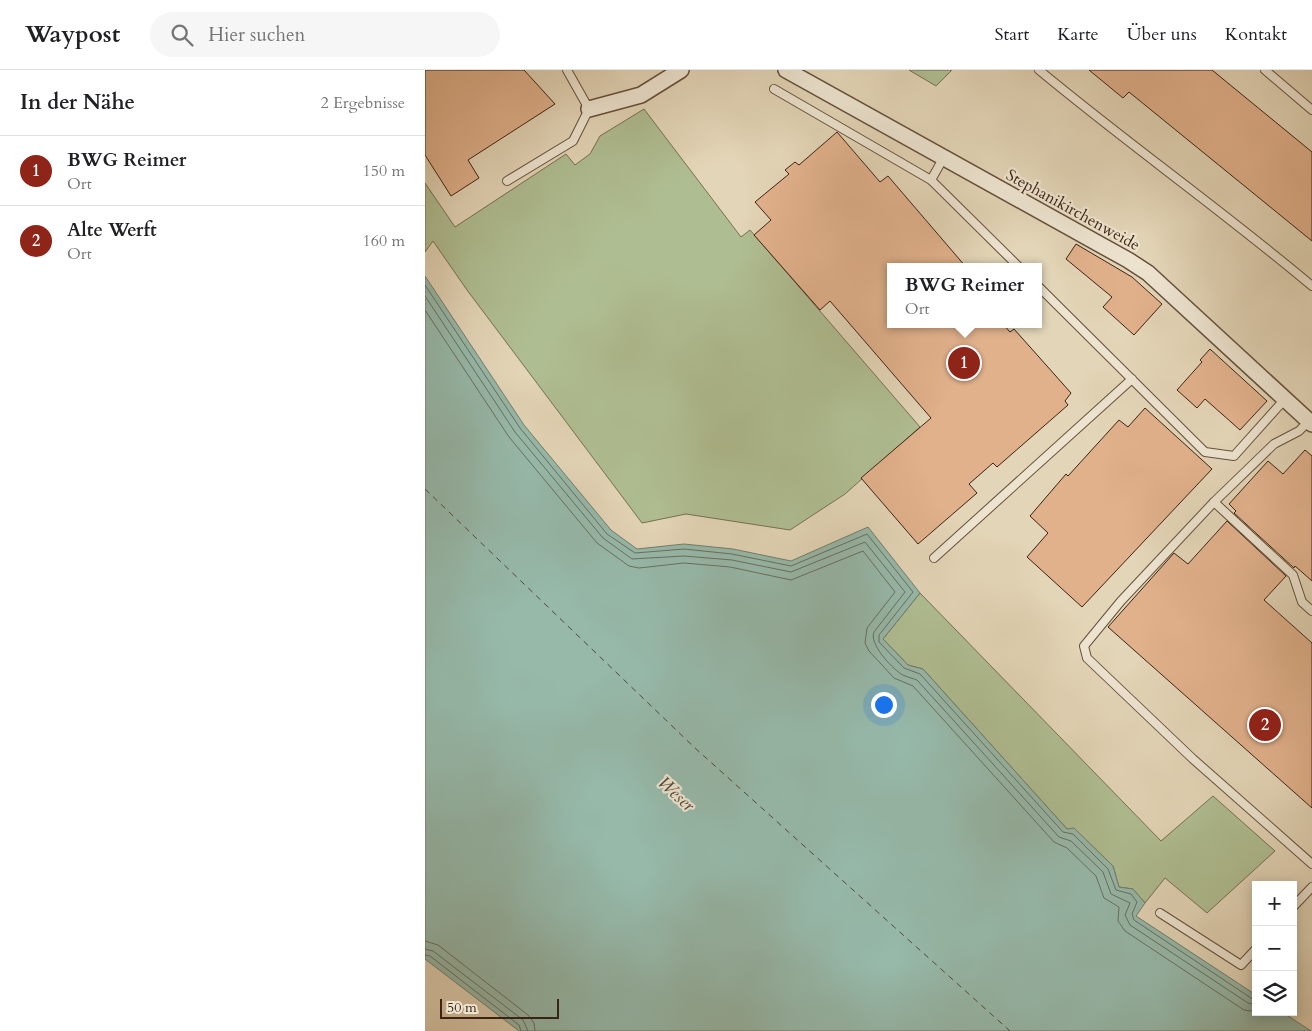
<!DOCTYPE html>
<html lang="de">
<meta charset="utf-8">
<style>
body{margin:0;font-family:Cardo,serif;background:#f6f6f6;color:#202124}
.controls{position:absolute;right:15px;bottom:15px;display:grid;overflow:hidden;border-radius:0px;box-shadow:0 2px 12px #0003}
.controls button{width:45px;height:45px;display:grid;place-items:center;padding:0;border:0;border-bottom:1px solid #e0e0e0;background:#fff;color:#202124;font:25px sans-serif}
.scale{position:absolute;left:15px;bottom:12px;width:119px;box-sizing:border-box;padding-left:5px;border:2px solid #3d2312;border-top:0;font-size:14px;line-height:18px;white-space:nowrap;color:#3d2312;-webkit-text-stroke:4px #ede4d0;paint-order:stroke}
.you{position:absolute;left:458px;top:634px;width:18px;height:18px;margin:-12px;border:4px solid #fff;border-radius:50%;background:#1a73e8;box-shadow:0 0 0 8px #1a73e833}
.badge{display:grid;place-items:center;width:32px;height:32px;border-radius:50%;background:#8f2418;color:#fff;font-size:16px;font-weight:700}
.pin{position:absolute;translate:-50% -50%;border:2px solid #fff;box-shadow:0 1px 5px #0006}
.popup{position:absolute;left:462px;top:193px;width:155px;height:65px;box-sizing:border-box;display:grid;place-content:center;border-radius:0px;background:#fff;filter:drop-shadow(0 1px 4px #0005);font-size:16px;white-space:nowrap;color:#757577}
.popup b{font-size:19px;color:#202124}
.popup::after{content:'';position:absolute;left:50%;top:100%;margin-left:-10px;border:10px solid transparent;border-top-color:#fff}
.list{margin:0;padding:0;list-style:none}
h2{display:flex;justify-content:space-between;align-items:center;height:65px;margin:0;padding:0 20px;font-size:21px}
h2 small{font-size:16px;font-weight:400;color:#757577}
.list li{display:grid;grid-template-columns:32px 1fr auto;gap:15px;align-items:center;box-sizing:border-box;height:70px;padding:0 20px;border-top:1px solid #e0e0e0}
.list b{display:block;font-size:19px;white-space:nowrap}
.list p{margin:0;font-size:16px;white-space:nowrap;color:#757577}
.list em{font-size:16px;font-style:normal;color:#757577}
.icon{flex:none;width:28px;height:28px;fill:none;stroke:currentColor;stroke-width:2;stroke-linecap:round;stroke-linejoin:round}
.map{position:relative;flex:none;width:887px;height:961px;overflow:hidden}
header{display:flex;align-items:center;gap:30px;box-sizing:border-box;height:70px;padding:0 25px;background:#fff;border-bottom:1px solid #e0e0e0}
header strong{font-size:24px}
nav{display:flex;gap:28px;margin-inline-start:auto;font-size:18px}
.search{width:350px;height:45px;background:#f6f6f6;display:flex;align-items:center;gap:12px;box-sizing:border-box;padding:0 18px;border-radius:28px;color:#757577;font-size:19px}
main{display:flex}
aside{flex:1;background:#fff}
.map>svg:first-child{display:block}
.green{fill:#afbe92;stroke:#767052}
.water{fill:#96b9aa;stroke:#727d6d}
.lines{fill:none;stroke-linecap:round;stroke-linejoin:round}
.shore{stroke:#6a6e5e;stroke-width:1}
.ferry{stroke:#534838;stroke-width:1;stroke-dasharray:6 5;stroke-linecap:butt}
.building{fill:#e1b18c;stroke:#3d2312}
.service-casing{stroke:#66503b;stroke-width:10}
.minor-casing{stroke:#66503b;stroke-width:18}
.service{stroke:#ede4d0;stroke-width:8}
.minor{stroke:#ede4d0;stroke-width:15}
.labels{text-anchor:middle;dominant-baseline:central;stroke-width:4.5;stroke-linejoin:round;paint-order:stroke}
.street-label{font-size:16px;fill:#3d2312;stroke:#ede4d0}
.water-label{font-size:18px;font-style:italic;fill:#534838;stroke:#ede4d0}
</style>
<header>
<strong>Waypost</strong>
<div class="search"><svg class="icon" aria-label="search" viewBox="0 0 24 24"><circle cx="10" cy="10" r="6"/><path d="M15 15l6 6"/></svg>Hier suchen</div>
<nav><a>Start</a><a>Karte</a><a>Über uns</a><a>Kontakt</a></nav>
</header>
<main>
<aside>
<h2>In der Nähe<small>2 Ergebnisse</small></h2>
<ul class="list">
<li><span class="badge">1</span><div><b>BWG Reimer</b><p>Ort</p></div><em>150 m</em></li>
<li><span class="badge">2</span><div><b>Alte Werft</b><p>Ort</p></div><em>160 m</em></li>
</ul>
</aside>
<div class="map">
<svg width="887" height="961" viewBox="0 0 887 961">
<rect width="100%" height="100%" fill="#e3d5b7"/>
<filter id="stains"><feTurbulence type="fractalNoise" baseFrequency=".004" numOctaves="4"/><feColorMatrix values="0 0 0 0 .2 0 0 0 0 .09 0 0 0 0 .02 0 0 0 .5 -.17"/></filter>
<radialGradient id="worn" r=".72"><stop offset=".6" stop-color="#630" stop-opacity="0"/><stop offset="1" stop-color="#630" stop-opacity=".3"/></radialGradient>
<!-- green -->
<g class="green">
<path d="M 484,0 L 527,0 L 511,16 Z"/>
<path d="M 219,39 L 316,167 L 325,160 L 495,357 L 420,424 L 365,460 L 261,444 L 217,453 L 42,220 L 8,171 L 0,182 L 0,113 L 30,157 L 141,84 L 150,95 L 165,84 L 175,66 Z"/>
<path d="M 495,523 L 736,771 L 788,726 L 850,781 L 782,843 L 740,808 L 720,833 L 708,819 L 694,817 L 688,796 L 649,759 L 642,759 L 498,599 L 483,595 L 458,569 Z"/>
</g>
<!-- water -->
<path class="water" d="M 0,206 L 99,355 L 186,460 L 212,479 L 259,474 L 308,479 L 366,491 L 443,457 L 495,523 L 458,569 L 483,595 L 498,599 L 642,759 L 649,758 L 688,796 L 694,817 L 708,819 L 720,833 L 711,846 L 831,925 L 831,942 L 857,942 L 886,961 L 94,961 L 0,889 Z"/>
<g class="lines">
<!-- shore -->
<g class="shore">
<path d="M 0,215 L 95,358 L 182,464 L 210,483 L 259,479 L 307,484 L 366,496 L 442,464 L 488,522 L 454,565 L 454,572 L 479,598 L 495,604 L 638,762 L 648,764 L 683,799 L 691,820 L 706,824 L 712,832 L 707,844 L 709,850 L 826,928 L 831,929"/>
<path d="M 0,226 L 90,362 L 178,468 L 207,489 L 259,486 L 307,490 L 366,502 L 440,472 L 480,522 L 449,562 C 444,574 466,597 476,604 C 481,607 487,608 492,610 L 634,767 L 646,771 L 678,802 L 686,824 L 705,833 L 700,845 L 705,855 L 823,933 L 831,935"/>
<path d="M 0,240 L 84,367 L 172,473 L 204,496 L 214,498 L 259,493 L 305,497 L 366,510 L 438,481 L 470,522 L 442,558 L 440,573 L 444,581 L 469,608 L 488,616 L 629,772 L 642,778 L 671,806 L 679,828 L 694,837 L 693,851 L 700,861 L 819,940 L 833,942"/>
<path d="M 0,871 L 13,875 L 103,945 L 109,953 L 110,961"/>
<path d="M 0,879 L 8,881 L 98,950 L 103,961"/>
<path d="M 0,885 L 5,886 L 94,955 L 96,961"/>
</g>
<!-- ferry -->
<path class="ferry" d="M 0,419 L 270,678 L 585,961"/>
</g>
<!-- building -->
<g class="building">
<path d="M 0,0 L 99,0 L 130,34 L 43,90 L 54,108 L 26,126 L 0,85 Z"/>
<path d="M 664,0 L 787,0 L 887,82 L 887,171 L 704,22 L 698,28 Z"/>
<path d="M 412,62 L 455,112 L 463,106 L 541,197 L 465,197 L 465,254 L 578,254 L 585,262 L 589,259 L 646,323 L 640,331 L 643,335 L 572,397 L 568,393 L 544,414 L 552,423 L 493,474 L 436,408 L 506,348 L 405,231 L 395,240 L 329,165 L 346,150 L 330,132 L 364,104 L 360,100 L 370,92 L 374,95 Z"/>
<path d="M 651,174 L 707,207 L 737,234 L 709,265 L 678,237 L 687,227 L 641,189 Z"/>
<path d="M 785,279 L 842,331 L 815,360 L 780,329 L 772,338 L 752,320 L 777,292 L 775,290 Z"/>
<path d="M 720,338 L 787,399 L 657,537 L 602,487 L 623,463 L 605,446 L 641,404 L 643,406 L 694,350 L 703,357 Z"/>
<path d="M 880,380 L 887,386 L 887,511 L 870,496 L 869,498 L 809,443 L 811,441 L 804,434 L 843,391 L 858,404 Z"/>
<path d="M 802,451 L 861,506 L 839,530 L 887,573 L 887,738 L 683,557 L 749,483 L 763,494 Z"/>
</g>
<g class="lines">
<defs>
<g id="service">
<path d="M 614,0 C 703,74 798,141 887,216"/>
<path d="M 840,0 L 887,40"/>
<path d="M 349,19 L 506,110 L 594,197"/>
<path d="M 506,110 L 519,87"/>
<path d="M 82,111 L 148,71 L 164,39 L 142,0"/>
<path d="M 613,216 L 780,382 L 809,386 L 860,329"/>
<path d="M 884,351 L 874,361 L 849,374 L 789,432 L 696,531 L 659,576 L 662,588 L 768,689 L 887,794"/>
<path d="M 789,432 L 868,505 L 877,532 L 887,541"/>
<path d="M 509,488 L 707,309"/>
<path d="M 868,837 L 887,817"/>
<path d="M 735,843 L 816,895 L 831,879"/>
</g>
<g id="minor">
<path d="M 361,0 L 703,190 L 723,203 L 887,354"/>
<path d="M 164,39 L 216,25 L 256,0"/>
</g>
</defs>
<!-- service casing -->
<use href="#service" class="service-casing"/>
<!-- minor casing -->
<use href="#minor" class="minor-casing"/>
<!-- service -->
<use href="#service" class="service"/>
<!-- minor -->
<use href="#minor" class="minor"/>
</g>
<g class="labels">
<!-- street labels -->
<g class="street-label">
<text transform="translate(648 140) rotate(29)">Stephanikirchenweide</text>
</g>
<!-- water labels -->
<g class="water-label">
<text transform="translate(251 724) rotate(42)">Weser</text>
</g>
</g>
<rect width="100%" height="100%" filter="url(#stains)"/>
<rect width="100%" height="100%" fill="url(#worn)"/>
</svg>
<div class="controls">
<button>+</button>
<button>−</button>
<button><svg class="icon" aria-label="layers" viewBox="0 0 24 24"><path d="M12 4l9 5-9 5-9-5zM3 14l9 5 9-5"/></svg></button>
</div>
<div class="scale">50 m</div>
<div class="you"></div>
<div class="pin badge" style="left:539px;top:293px">1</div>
<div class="popup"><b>BWG Reimer</b>Ort</div>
<div class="pin badge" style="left:840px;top:655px">2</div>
</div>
</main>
